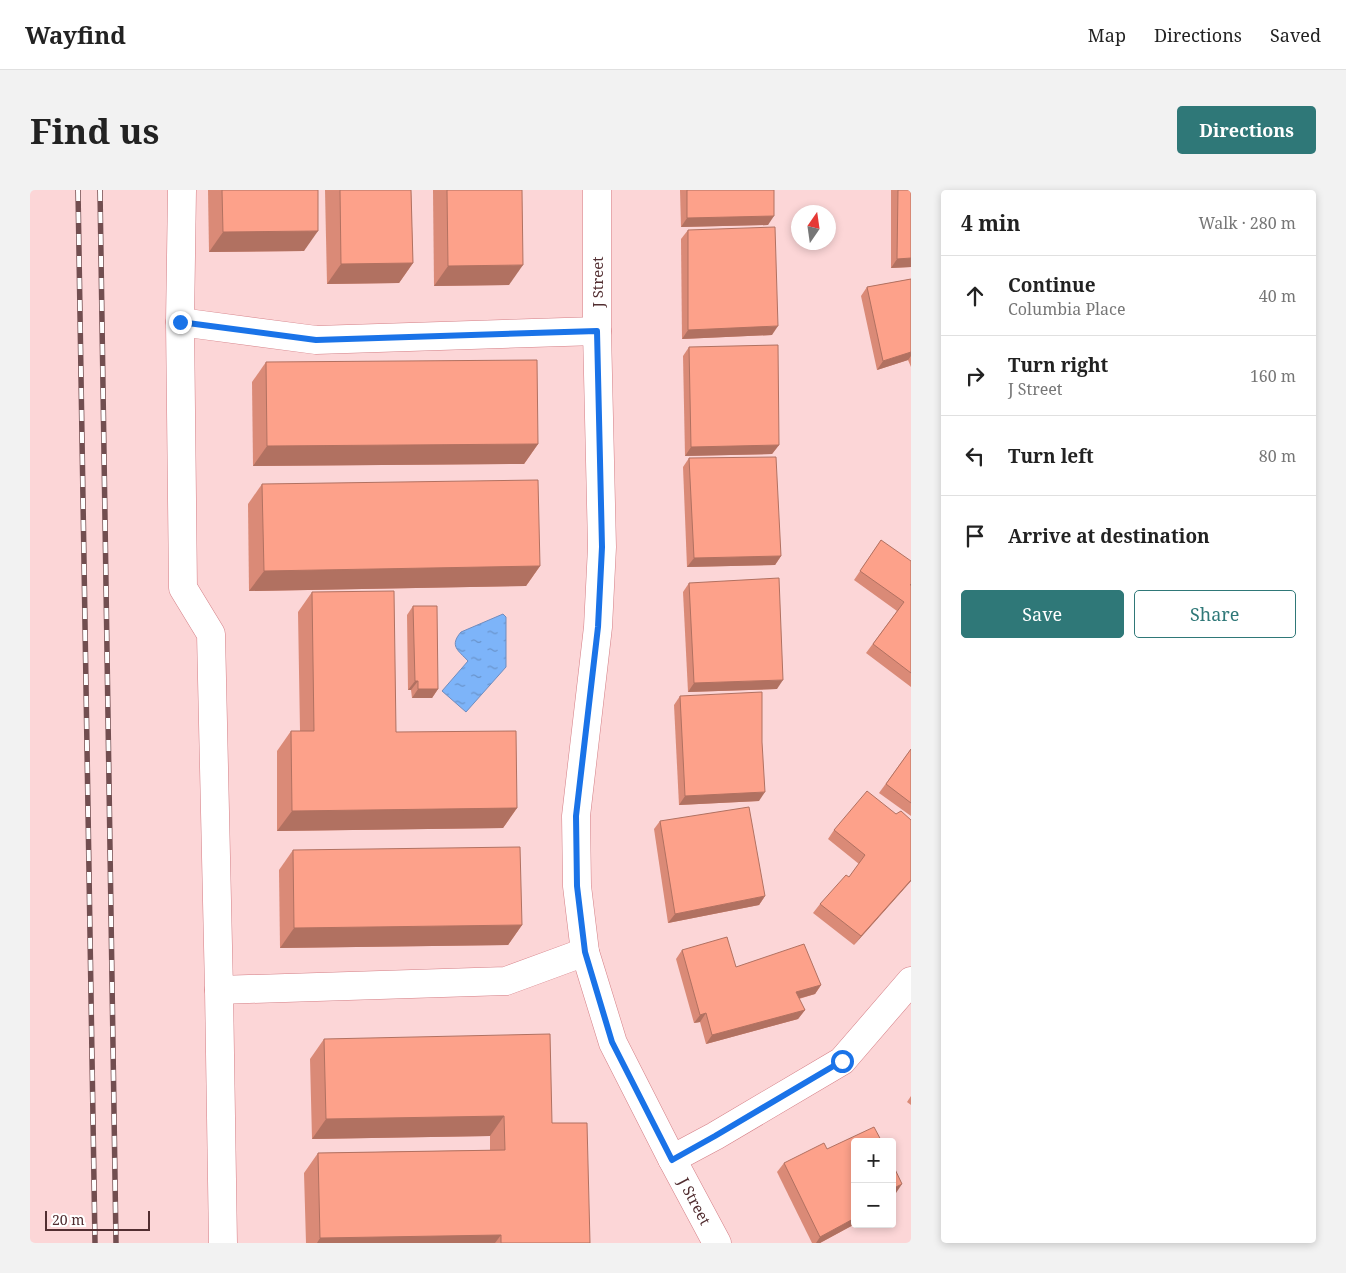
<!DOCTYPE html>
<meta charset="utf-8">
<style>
body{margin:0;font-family:"Noto Serif",serif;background:#f2f2f2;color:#222}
.controls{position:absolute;right:15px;bottom:15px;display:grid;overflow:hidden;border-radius:5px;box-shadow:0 2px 8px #0003}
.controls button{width:45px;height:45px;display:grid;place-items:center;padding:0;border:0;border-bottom:1px solid #e0e0e0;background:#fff;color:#222;font:25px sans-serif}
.compass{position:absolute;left:761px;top:15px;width:45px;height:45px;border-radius:50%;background:#fff;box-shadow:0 2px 8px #0003;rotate:13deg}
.scale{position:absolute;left:15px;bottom:12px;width:105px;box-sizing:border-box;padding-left:5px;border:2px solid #522e31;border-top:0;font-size:14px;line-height:18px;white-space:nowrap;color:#522e31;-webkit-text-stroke:4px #fff;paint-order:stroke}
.stop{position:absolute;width:15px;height:15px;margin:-11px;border:4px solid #1a73e8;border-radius:50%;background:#fff}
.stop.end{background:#1a73e8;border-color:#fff;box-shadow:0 1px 5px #0008}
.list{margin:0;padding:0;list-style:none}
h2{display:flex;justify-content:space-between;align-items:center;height:65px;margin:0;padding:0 20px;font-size:21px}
h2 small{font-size:16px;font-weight:400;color:#767676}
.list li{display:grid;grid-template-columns:32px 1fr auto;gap:15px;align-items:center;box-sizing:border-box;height:80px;padding:0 20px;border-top:1px solid #e0e0e0}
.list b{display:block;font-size:19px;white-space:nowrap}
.list p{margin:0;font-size:16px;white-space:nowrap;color:#767676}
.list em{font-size:16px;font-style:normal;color:#767676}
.actions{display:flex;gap:10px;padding:15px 20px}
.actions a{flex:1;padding:11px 0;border:1px solid #2f7878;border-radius:5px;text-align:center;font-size:18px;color:#2f7878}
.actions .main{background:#2f7878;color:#fff}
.icon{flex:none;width:28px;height:28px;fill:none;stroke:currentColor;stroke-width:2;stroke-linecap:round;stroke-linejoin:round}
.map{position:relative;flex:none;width:881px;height:1053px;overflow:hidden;border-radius:5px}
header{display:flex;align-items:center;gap:30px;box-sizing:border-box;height:70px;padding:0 25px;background:#fff;border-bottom:1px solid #e0e0e0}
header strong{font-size:24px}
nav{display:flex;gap:28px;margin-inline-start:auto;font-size:18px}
.intro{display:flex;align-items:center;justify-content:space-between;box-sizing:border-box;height:120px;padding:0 30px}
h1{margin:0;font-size:35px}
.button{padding:12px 22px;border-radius:5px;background:#2f7878;color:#fff;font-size:18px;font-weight:700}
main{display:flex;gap:30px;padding:0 30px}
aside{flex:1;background:#fff;border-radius:5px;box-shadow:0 2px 8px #0003}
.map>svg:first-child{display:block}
.water{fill:url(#water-ripples);stroke:#708cbd}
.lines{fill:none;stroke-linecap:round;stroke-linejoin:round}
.minor-casing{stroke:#d47e85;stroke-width:29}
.minor{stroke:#fff;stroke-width:28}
.rail-casing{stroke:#724e50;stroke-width:5.5}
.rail{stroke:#fff;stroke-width:4;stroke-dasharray:11;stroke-linecap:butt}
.wall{fill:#da8a77}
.shaded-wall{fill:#b17161}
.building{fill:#fda18a;stroke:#b17161}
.route{stroke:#1a73e8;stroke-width:6}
.labels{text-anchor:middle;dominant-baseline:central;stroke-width:5;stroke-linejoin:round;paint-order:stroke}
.street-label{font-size:15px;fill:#522e31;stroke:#fff}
</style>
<header>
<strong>Wayfind</strong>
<nav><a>Map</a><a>Directions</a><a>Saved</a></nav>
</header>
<div class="intro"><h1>Find us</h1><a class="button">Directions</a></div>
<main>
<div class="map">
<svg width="881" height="1053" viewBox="0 0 881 1053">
<defs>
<pattern id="water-ripples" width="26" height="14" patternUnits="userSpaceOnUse" patternTransform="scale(1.25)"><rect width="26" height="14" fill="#7db4f9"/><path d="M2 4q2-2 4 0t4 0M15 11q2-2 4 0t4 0" fill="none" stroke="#6993ca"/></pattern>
</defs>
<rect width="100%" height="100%" fill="#fcd6d7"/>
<!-- water -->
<path class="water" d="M 473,424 L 476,427 L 476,477 L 436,522 L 412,501 L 438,471 C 428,460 419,456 431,442 Z"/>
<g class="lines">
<defs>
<g id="minor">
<path d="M 152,0 L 150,132 L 153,398 L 181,444 L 189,800 L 193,1053"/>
<path d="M 567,0 L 567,141 L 572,357 L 568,437 L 546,626 L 547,696 L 555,762 L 583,853 L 642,969 L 687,1053"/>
<path d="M 150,132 L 286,150 L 567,141"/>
<path d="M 189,800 L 476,791 L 555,762"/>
<path d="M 642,969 L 685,946 L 812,871 L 881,791"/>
</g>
</defs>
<!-- minor casing -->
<use href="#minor" class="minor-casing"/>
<!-- minor -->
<use href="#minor" class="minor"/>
<defs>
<g id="rail">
<path d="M 48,0 L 65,1053"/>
<path d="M 70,0 L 86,1053"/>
</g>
</defs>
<!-- rail casing -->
<use href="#rail" class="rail-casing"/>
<!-- rail -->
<use href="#rail" class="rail"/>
</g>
<!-- wall -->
<g class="wall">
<path d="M 178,0 L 288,0 L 274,61 L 179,62 Z"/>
<path d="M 295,0 L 381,0 L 383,73 L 369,93 L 297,94 Z"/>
<path d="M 403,0 L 492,0 L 479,95 L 404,96 Z"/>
<path d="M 650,0 L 744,0 L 738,35 L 651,37 Z"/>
<path d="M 861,0 L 881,0 L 881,77 L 861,78 Z"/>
<path d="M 658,40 L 742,145 L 652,149 L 651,49 Z"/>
<path d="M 881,89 L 881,177 L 878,170 L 847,180 L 831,106 L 837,97 Z"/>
<path d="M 659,157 L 749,255 L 742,264 L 655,266 L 653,166 Z"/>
<path d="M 236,172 L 508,254 L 494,274 L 223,276 L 222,192 Z"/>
<path d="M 659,268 L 751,366 L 745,375 L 657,377 L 653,277 Z"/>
<path d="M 232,294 L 510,376 L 496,396 L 219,401 L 218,314 Z"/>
<path d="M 851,350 L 881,395 L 881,497 L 836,463 L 867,421 L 824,390 Z"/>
<path d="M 659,393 L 747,499 L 658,502 L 653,402 Z"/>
<path d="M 282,402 L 366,542 L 487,618 L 473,638 L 247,641 L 247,561 L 261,541 L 270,541 L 268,422 Z"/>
<path d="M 383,416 L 408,499 L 402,508 L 382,508 L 381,500 L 378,500 L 377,425 Z"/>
<path d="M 650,506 L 729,611 L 649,615 L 644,515 Z"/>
<path d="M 881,559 L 881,626 L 849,603 Z"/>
<path d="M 866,624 L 881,630 L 881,691 L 824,755 L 783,723 L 790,714 L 819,687 L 829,674 L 798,649 L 804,640 Z"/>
<path d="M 630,631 L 735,706 L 729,715 L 638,733 L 624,639 Z"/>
<path d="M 263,660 L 492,735 L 478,755 L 250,758 L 249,680 Z"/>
<path d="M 652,760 L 706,777 L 791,795 L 785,804 L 769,809 L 775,820 L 768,829 L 676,854 L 670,832 L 664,833 L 646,769 Z"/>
<path d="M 294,849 L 522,933 L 560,1053 L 276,1053 L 274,983 L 288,963 L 460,960 L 460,946 L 282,949 L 280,869 Z"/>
<path d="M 881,906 L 881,915 L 877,912 Z"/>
<path d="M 754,973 L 825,1034 L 790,1053 L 782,1053 L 747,982 Z"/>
</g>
<!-- shaded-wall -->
<g class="shaded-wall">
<path d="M 744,26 L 738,35 L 651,37 L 657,28 Z"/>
<path d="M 288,41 L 274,61 L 179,62 L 193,42 Z"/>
<path d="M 881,68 L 881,77 L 861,78 L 867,69 Z"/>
<path d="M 383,73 L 369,93 L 297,94 L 311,74 Z"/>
<path d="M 493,75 L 479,95 L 404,96 L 418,76 Z"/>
<path d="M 748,136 L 742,145 L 652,149 L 658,140 Z"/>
<path d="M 881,162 L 881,166 L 878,170 L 847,180 L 853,171 Z"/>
<path d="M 508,254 L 494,274 L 223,276 L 237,256 Z"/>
<path d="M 749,255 L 742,264 L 655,266 L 661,257 Z"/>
<path d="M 751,366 L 745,375 L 657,377 L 664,368 Z"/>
<path d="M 510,376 L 496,396 L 219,401 L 234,381 Z"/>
<path d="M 753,490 L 747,499 L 658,502 L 664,493 Z"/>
<path d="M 385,491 L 388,491 L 381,500 L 378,500 Z"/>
<path d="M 388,499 L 408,499 L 402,508 L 382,508 Z"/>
<path d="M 735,602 L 729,611 L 649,615 L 655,606 Z"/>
<path d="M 487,618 L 473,638 L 247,641 L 262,621 Z"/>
<path d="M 881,690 L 881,691 L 824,755 L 831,746 Z"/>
<path d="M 735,706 L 729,715 L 638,733 L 645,724 Z"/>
<path d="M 492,735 L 478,755 L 250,758 L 264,738 Z"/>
<path d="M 791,795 L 785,804 L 760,811 L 766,802 Z"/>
<path d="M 775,820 L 768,829 L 676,854 L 682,845 Z"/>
<path d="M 676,823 L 670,832 L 664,833 L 670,825 Z"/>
<path d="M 474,926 L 460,946 L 282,949 L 296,929 Z"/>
<path d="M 872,994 L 866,1003 L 862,1005 L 862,999 Z"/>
<path d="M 825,1028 L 825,1034 L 790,1053 L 786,1053 L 790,1047 Z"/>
<path d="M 471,1045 L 465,1053 L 287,1053 L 290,1048 Z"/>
</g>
<!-- building -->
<g class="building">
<path d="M 192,0 L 288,0 L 288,41 L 193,42 Z"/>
<path d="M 310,0 L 381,0 L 383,73 L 311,74 Z"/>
<path d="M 417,0 L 492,0 L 493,75 L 418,76 Z"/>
<path d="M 657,0 L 744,0 L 744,26 L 657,28 Z"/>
<path d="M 868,0 L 881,0 L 881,68 L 867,69 Z"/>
<path d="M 745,37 L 748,136 L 658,140 L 658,40 Z"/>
<path d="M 881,89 L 881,162 L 853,171 L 837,97 Z"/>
<path d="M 748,155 L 749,255 L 661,257 L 659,157 Z"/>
<path d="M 507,170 L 508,254 L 237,256 L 236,172 Z"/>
<path d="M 746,267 L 751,366 L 664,368 L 659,268 Z"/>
<path d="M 508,290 L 510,376 L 234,381 L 232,294 Z"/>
<path d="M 851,350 L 881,371 L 881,394 L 880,395 L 881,395 L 881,483 L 843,454 L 874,412 L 830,381 Z"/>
<path d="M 749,388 L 753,490 L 664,493 L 659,393 Z"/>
<path d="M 364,401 L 366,542 L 486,541 L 487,618 L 262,621 L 261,541 L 284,541 L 282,402 Z"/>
<path d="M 383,416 L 407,416 L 408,499 L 388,499 L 388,491 L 385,491 Z"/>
<path d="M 732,502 L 732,552 L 735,602 L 655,606 L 650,506 Z"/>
<path d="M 881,559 L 881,613 L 856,594 Z"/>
<path d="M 837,601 L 866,624 L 871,621 L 881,630 L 881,690 L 831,746 L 790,714 L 816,685 L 819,687 L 835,665 L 804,640 Z"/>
<path d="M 719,617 L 735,706 L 645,724 L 630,631 Z"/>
<path d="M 490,657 L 492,735 L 264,738 L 263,660 Z"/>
<path d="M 697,747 L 706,777 L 774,754 L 791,795 L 766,802 L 775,820 L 682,845 L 676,823 L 670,825 L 652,760 Z"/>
<path d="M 520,844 L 522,933 L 557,933 L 560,1053 L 471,1053 L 471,1045 L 290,1048 L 288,963 L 475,960 L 474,926 L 296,929 L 294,849 Z"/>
<path d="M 844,937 L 852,952 L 825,952 L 825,1028 L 790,1047 L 754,973 L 794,953 L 797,959 Z"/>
<path d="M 862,973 L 872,994 L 862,999 Z"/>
</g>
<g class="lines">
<!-- route -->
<path class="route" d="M 150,132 L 286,150 L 567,141 L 572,357 L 568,437 L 546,626 L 547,696 L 555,762 L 582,852 L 642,970 L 685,946 L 812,871"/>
</g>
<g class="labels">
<!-- street labels -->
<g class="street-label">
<text transform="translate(567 92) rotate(-90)">J Street</text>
<text transform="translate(665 1011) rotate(62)">J Street</text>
</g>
</g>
</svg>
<div class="controls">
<button>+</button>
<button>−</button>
</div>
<svg class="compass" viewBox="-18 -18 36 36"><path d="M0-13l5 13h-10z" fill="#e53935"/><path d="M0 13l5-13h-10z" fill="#767676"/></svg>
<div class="scale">20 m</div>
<div class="stop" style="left:812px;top:871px"></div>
<div class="stop end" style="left:150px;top:132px"></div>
</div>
<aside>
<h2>4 min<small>Walk · 280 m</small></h2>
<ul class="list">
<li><svg class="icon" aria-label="ahead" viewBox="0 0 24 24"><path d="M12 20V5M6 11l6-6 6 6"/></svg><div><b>Continue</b><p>Columbia Place</p></div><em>40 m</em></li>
<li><svg class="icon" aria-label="right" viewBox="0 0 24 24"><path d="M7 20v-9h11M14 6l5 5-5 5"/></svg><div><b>Turn right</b><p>J Street</p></div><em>160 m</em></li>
<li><svg class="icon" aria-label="left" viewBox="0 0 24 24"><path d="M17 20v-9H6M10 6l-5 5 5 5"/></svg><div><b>Turn left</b></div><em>80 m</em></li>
<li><svg class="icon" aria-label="arrive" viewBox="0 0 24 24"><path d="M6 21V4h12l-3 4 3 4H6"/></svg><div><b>Arrive at destination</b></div></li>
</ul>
<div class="actions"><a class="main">Save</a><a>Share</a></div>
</aside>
</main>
